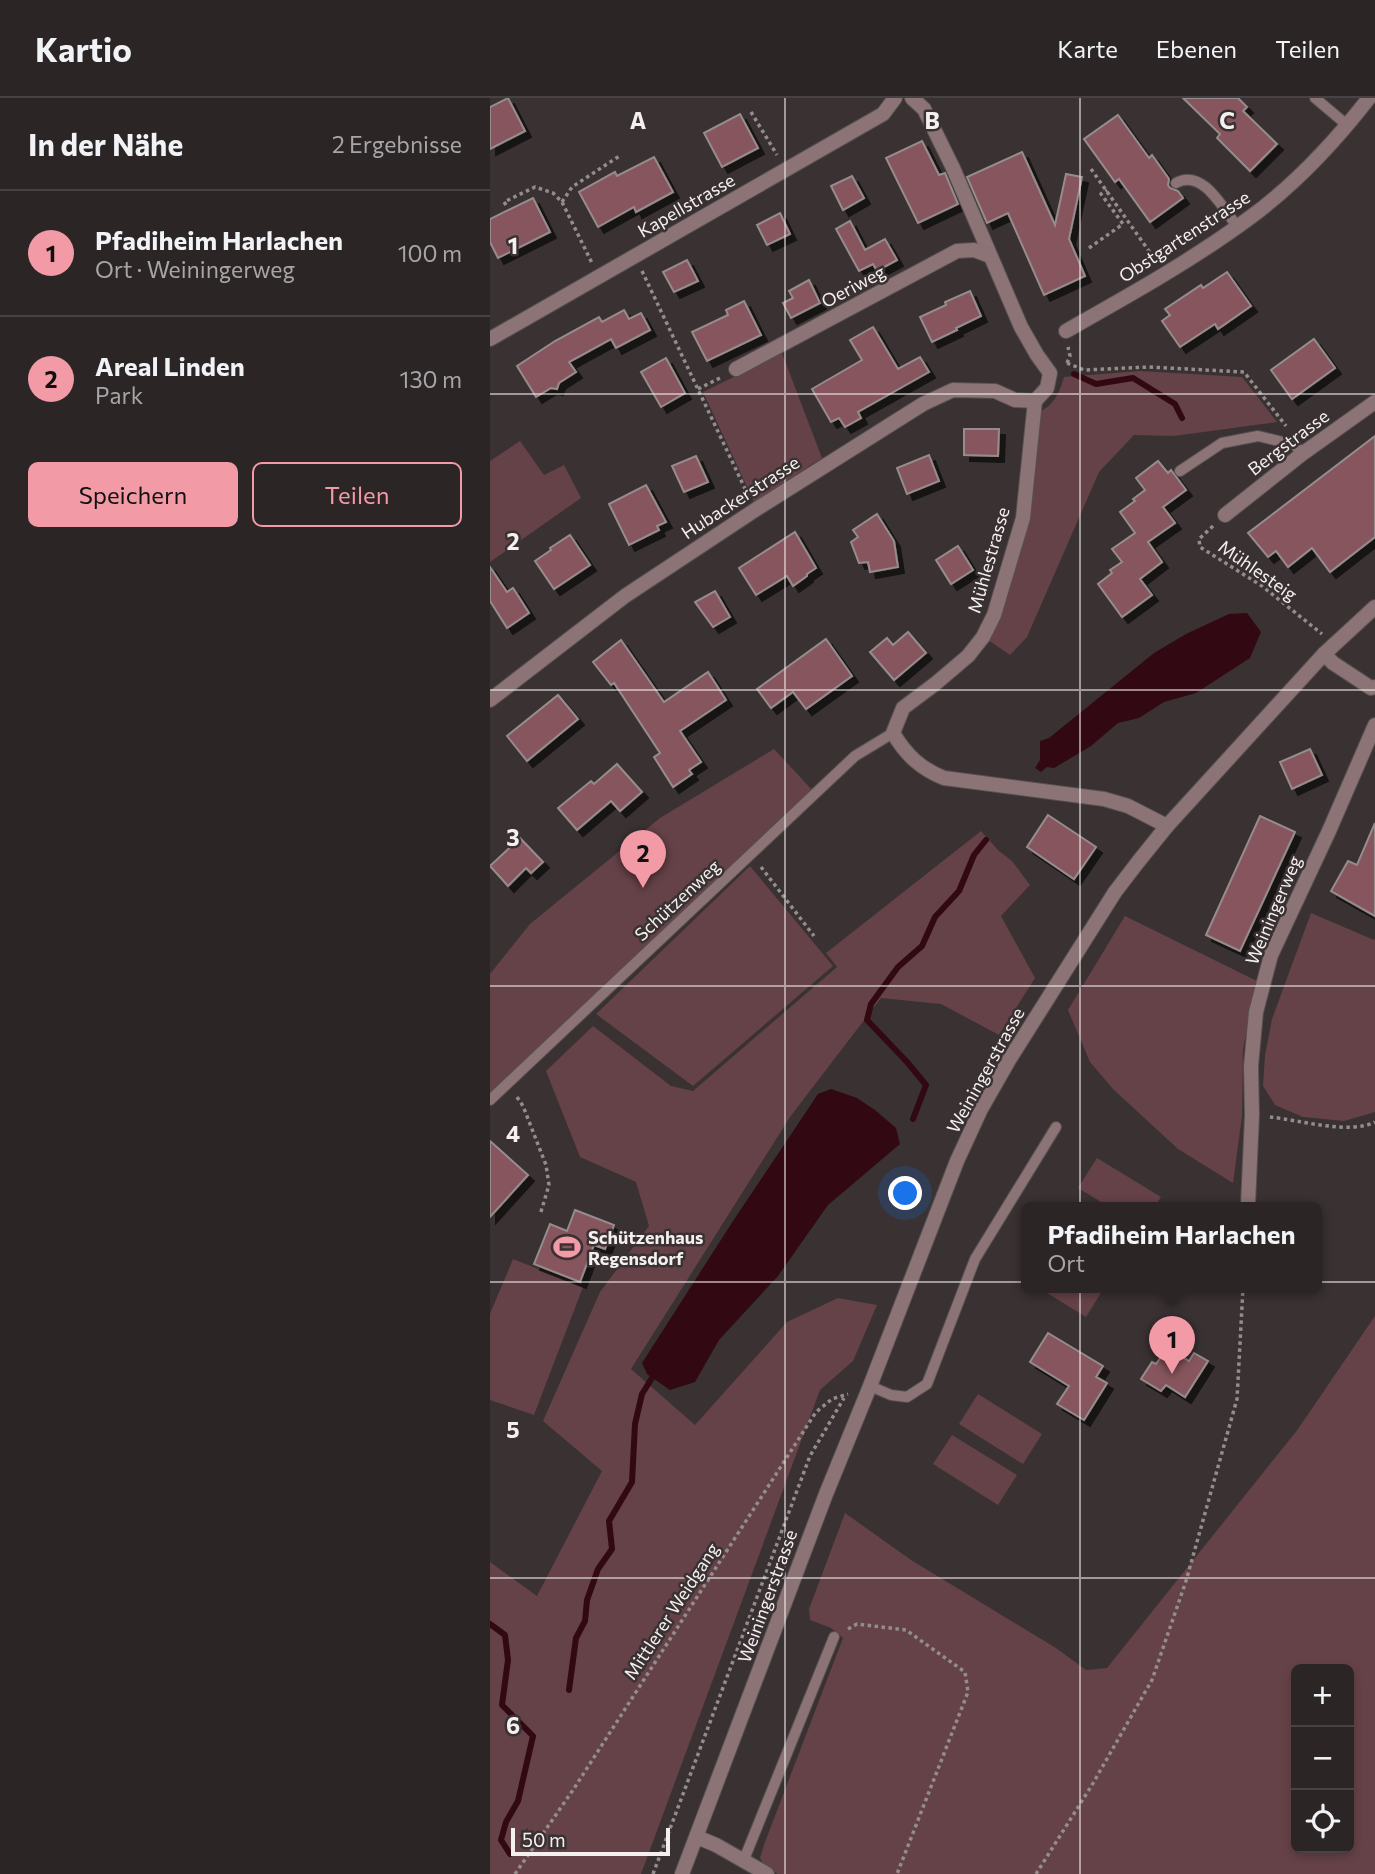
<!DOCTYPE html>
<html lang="de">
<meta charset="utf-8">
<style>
body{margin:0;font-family:Commissioner,sans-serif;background:#332d2e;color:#f1f3f6}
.controls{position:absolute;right:21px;bottom:21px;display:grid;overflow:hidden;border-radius:10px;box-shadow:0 4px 10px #0003}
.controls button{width:63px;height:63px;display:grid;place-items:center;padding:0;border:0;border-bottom:2px solid #474243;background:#2b2526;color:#f1f3f6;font:35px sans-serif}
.scale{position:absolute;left:21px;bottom:18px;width:159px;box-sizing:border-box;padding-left:7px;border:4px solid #f5f0f0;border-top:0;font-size:19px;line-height:24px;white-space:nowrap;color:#f5f0f0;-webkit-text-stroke:5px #393132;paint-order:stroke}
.you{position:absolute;left:416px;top:1096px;width:24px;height:24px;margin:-18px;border:5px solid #fff;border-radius:50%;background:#1a73e8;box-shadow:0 0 0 10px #1a73e833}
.badge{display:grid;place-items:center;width:46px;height:46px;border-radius:50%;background:#f39aa7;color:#111;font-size:23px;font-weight:700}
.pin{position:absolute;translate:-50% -58px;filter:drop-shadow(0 2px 4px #0008)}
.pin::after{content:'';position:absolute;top:37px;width:24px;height:21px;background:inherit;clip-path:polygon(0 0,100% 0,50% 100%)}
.popup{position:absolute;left:531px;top:1104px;width:301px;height:91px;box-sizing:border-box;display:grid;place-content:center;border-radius:10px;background:#2b2526;filter:drop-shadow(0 2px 5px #0005);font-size:23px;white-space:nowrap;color:#a6a5a7}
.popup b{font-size:26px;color:#f1f3f6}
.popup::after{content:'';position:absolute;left:50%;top:100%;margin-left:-14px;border:14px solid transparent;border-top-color:#2b2526}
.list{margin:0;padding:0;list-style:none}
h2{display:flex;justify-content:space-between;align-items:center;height:91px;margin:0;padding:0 28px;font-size:30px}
h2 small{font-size:23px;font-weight:400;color:#a6a5a7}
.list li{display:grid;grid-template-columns:46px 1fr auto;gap:21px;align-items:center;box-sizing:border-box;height:126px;padding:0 28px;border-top:2px solid #474243}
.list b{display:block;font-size:26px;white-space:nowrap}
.list p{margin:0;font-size:23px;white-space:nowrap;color:#a6a5a7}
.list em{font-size:23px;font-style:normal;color:#a6a5a7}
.actions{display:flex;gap:14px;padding:21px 28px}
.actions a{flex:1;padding:16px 0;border:2px solid #f39aa7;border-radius:10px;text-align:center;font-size:24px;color:#f39aa7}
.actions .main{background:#f39aa7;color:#111}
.icon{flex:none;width:38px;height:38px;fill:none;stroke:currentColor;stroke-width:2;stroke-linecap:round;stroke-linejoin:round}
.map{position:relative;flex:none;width:885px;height:1776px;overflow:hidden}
header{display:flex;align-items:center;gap:42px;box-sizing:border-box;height:98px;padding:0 35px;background:#2b2526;border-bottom:2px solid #474243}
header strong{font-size:33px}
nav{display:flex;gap:38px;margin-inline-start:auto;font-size:24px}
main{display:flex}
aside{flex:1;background:#2b2526}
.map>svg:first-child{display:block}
.green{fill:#654247;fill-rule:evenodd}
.water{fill:#320913}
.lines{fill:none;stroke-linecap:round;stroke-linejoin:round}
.stream{stroke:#320913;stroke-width:6}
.building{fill:#87555d;stroke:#968c8d;stroke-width:2;filter:url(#shadow)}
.service-casing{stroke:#575050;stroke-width:12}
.minor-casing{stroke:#575050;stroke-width:16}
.tertiary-casing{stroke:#575050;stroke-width:16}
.path{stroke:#938d8d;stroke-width:3.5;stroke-dasharray:3.5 3.5;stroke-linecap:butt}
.service{stroke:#8b7376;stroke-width:10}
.minor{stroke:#8b7376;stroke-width:14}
.tertiary{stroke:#8b7376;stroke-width:14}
.grid{fill:none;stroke:#f5f0f0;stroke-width:2;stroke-opacity:0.55}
.labels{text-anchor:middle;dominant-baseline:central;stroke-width:5;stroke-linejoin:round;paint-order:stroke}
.street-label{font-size:18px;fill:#f5f0f0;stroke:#393132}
.poi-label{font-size:18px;font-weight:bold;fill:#f5f0f0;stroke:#393132;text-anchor:start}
.grid-label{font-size:23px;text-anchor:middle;font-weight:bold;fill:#f5f0f0;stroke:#393132;stroke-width:5;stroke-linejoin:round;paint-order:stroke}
</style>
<header>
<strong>Kartio</strong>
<nav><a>Karte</a><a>Ebenen</a><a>Teilen</a></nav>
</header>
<main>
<aside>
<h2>In der Nähe<small>2 Ergebnisse</small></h2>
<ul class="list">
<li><span class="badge">1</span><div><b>Pfadiheim Harlachen</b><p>Ort · Weiningerweg</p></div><em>100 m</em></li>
<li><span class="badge">2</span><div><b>Areal Linden</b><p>Park</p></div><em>130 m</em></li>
</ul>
<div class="actions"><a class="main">Speichern</a><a>Teilen</a></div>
</aside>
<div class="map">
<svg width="885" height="1776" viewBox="0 0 885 1776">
<defs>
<filter id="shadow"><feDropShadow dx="6" dy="6" stdDeviation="0" flood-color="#0009"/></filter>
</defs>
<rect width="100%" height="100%" fill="#393132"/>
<!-- green -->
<g class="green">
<path d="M 292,255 L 332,360 L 264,404 L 213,294 Z"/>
<path d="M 650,273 L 752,279 L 787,324 L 684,338 L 644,337 L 609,374 L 537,539 L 520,557 L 498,542 L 510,520 L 550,314 C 565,305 569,296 574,279 Z"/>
<path d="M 30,343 L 54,377 L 74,367 L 91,400 L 0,464 L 0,363 Z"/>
<path d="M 284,651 L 325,695 L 0,995 L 0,876 L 40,826 L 170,720 Z"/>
<path d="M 491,733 L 509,753 L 522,763 L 540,787 L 511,818 L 545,880 L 509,937 L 451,906 L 391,900 L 300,1019 L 141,1271 L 205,1327 L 297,1224 L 348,1200 L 387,1207 L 363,1263 L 330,1292 L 151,1776 L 0,1776 L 0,1464 L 47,1498 L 112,1373 L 53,1323 L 110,1194 L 159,1128 L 146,1084 L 90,1059 L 56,973 L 103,928 L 181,988 L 203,993 L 347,869 L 336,855 Z"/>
<path d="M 260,768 L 343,868 L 203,988 L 106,916 Z"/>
<path d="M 821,815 L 884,842 L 885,841 L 885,1014 L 854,1023 L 813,1019 L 785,1007 L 773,988 L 775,957 L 782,921 Z"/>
<path d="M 635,818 L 767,883 L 753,951 L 752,1018 L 743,1085 L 688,1051 L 623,991 L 600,964 L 578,912 Z"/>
<path d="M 607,1060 L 671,1099 L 664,1110 L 621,1110 L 588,1090 Z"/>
<path d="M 23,1161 L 93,1189 L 44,1317 L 0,1302 L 0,1216 Z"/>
<path d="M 549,1190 L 614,1190 L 596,1219 Z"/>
<path d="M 885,1218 L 885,1776 L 288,1776 L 276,1770 L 270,1760 L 275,1744 L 353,1540 L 341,1530 L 320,1522 L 319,1511 L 355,1415 L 421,1462 L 566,1550 L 596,1572 L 617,1570 L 808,1331 ZM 806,1571 L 859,1571 L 859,1750 L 806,1750 Z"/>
<path d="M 488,1296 L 552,1336 L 533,1366 L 469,1326 Z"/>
<path d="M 462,1337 L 527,1377 L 508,1407 L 443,1366 Z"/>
</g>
<!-- water -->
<g class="water">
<path d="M 757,515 L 771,534 L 760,560 L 706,595 L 674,604 L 649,620 L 628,625 L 601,648 L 564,670 L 557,669 L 551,674 L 545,670 L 550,662 L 550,643 L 559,640 L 664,555 L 696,536 L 739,516 Z"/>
<path d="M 341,991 L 367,1000 L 385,1012 L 406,1030 L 410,1046 L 338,1107 L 288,1178 L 229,1242 L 205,1284 L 180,1292 L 157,1276 L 152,1265 L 243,1123 L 328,996 Z"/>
</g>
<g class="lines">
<!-- stream -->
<g class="stream">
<path d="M 584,276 L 606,286 L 643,280 L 685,306 L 692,320"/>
<path d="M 423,1021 L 436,987 L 417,964 L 377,922 L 381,906 L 408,869 L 432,848 L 445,819 L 469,793 L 484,757 L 496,742"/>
<path d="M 0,1526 L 15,1537 L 18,1562 L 12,1607 L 43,1638 L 28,1703 L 16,1724 L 11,1742 L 20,1756"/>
<path d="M 79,1592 L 86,1540 L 95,1523 L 97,1502 L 108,1471 L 122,1451 L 119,1423 L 142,1384 L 145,1326 L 152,1296 L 162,1280"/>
</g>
</g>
<!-- building -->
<g class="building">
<path d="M 18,0 L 35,33 L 0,51 L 0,9 Z"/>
<path d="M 693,0 L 748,0 L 757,9 L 753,13 L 787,46 L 760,73 L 727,40 L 730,36 Z"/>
<path d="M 250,16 L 268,50 L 232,69 L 214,35 Z"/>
<path d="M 628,17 L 659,60 L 662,57 L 679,81 L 678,87 L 680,90 L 688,93 L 693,100 L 660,124 L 629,81 L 625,84 L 594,41 Z"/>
<path d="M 432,43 L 449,77 L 455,75 L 468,106 L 428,125 L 396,60 Z"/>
<path d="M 532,54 L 565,127 L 576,76 L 592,79 L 579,141 L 595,178 L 554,197 L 518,115 L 497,125 L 477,79 Z"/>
<path d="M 164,59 L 183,94 L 146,114 L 144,109 L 108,129 L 89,94 L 125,74 L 127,78 Z"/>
<path d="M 362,78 L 374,100 L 353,112 L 341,88 Z"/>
<path d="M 43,100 L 60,134 L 8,160 L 0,144 L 0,121 Z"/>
<path d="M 290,115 L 300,136 L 277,147 L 267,127 Z"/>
<path d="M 360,123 L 375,152 L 395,141 L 407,162 L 387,173 L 383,166 L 369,173 L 346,131 Z"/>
<path d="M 197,162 L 208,183 L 184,194 L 173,174 Z"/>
<path d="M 737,174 L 761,208 L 728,231 L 725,226 L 690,249 L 672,223 L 680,217 L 675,211 L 711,187 L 713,190 Z"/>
<path d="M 319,182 L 330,205 L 301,220 L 293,205 L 303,200 L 299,193 Z"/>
<path d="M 480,193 L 491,218 L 466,230 L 467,232 L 442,244 L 430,219 L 456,207 L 455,204 Z"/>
<path d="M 254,203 L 271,237 L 217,263 L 202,234 L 238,217 L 236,212 Z"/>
<path d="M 134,212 L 139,221 L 151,215 L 160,232 L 126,250 L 121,241 L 79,264 L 86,274 L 69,285 L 67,291 L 61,290 L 46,299 L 27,268 L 65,243 L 109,219 L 112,224 Z"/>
<path d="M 383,229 L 408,271 L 430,259 L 439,274 L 368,314 L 371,320 L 355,329 L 349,320 L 341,324 L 322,291 L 372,262 L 360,242 Z"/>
<path d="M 824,241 L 845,270 L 802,301 L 781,272 Z"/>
<path d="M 176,260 L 195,295 L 171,309 L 151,274 Z"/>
<path d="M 474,331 L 509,331 L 508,358 L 474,357 Z"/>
<path d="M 885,338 L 885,439 L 840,474 L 822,450 L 798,469 L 786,453 L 778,459 L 758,435 Z"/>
<path d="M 439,357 L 449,383 L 417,396 L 407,370 Z"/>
<path d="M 206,358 L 218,384 L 194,394 L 182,368 Z"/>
<path d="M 668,363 L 678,375 L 681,372 L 696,392 L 673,409 L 685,425 L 658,444 L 672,464 L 650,481 L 662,497 L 632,519 L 608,486 L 622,475 L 620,472 L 632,464 L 622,451 L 645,435 L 630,414 L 645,403 L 643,401 L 655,392 L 646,380 Z"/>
<path d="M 156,387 L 176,424 L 167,428 L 169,432 L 139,447 L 119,406 Z"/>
<path d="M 387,416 L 404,443 L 408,469 L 380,474 L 378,464 L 369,465 L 361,444 L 368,439 L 363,432 Z"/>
<path d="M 305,434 L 326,470 L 317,476 L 317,478 L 303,488 L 297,478 L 266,497 L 249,470 Z"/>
<path d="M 80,437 L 100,467 L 64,491 L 45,463 L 61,452 L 60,450 Z"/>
<path d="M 468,448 L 483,472 L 461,486 L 446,462 Z"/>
<path d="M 0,469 L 17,494 L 23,490 L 39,515 L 17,530 L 0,503 Z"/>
<path d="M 225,493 L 240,519 L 223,529 L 205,504 Z"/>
<path d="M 418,534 L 436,555 L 404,582 L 380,554 L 397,540 L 403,547 Z"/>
<path d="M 336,541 L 362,578 L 316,611 L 303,594 L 281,610 L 267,591 Z"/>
<path d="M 131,542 L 174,604 L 218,574 L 236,602 L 190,633 L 211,664 L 199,672 L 202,676 L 183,689 L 164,659 L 170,655 L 124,585 L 121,587 L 103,564 Z"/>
<path d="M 68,597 L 88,621 L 37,663 L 17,638 Z"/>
<path d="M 820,651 L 832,677 L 802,691 L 790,664 Z"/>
<path d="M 127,666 L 152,694 L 130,713 L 121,703 L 87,732 L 68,710 L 101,683 L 104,686 Z"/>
<path d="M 558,717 L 606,749 L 584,781 L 537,749 Z"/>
<path d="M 770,718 L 805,734 L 750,853 L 716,837 Z"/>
<path d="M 885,725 L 885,818 L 841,793 L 858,763 L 867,767 Z"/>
<path d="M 30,740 L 53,764 L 41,775 L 36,770 L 18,788 L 0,768 Z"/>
<path d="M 0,1043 L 38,1077 L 0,1119 Z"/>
<path d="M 85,1112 L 124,1127 L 115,1151 L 104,1147 L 90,1184 L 44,1166 L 60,1126 L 77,1133 Z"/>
<path d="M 558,1235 L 613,1268 L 606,1279 L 617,1285 L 594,1322 L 567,1306 L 579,1288 L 540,1264 Z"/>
<path d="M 704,1255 L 718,1263 L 695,1299 L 676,1287 L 671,1293 L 651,1281 L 662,1264 L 666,1266 L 673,1256 L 678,1259 L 680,1256 L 686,1260 L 688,1256 L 699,1263 Z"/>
</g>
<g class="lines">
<defs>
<g id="service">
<path d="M 825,0 L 857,27"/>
<path d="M 686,85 C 713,70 733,111 747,128"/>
<path d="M 690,373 L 732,345 L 768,338 L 805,347 L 812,356"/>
<path d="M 0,1002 L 365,658 L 403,635"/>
<path d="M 380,1288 L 401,1297 L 417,1299 L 437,1286 L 485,1161 L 566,1029"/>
<path d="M 253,1764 L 344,1539"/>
</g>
<g id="minor">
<path d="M 422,0 L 434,11 L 463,70 L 531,229 L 547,257 L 560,275 L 557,290 L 545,303 L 533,420 L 504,517 L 493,539 L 478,558 L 445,586 L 413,610 L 403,635 C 416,657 431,671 454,680 L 614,701 L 638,708 L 677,728"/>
<path d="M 576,233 C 638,198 701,163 758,121 C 805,87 844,45 879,0"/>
<path d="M 0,241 L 393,16 L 405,0"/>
<path d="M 246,271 L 467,153 L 484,152 L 500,158"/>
<path d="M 735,417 L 812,356 L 885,304"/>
<path d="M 834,556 L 843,565 L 881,590 L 885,589"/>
<path d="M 0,602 L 135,498 L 265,412 L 433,306 L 463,292 L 505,293 L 525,302 L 545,303"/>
<path d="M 758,1107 L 762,1017 L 761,968 L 766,914 L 781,857 L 839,733 L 885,627"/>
<path d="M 207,1739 L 226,1747 L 277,1776"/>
</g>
<path id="tertiary" d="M 192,1776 L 336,1396 L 380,1288 L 467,1063 L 491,1011 L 519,962 L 625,794 L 648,764 L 677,728 L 834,556 L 885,509"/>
</defs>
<!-- service casing -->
<use href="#service" class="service-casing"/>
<!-- minor casing -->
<use href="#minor" class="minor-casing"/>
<!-- tertiary casing -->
<use href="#tertiary" class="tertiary-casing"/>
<!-- path -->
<g class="path">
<path d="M 261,14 L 287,57"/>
<path d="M 601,71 L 666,163"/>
<path d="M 72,104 L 82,89 L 131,57"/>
<path d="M 16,107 L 14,104 L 45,89 L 63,95 L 72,104 L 102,165"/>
<path d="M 599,150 L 633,126 L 611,96 L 617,92"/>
<path d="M 152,173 L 258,397"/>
<path d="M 577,265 L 594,272 L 659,269 L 754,274 L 796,328"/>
<path d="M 577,265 L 580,258 L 578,249"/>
<path d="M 208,291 L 232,279"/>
<path d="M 723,428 L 709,441 L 710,449 L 772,488 L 832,536"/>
<path d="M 271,769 L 324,838"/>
<path d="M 27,999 L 33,1008 L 56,1067 L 59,1087 L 50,1117"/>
<path d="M 780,1019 C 809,1022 860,1037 885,1024"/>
<path d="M 358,1531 L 367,1526 L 416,1532 L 475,1574 L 478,1594 L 407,1776"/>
<path d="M 25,1776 L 83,1692 L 326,1314 L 342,1301 L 358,1296"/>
<path d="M 163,1776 L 320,1358 L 354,1300"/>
<path d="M 546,1776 L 602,1687 L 662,1582 L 696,1483 L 747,1301 L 753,1190"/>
</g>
<!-- service -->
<use href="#service" class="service"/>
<!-- minor -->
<use href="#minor" class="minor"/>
<!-- tertiary -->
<use href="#tertiary" class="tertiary"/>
</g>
<!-- grid -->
<path class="grid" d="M 295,0 L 295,1776M 590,0 L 590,1776M 0,296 L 885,296M 0,592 L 885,592M 0,888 L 885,888M 0,1184 L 885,1184M 0,1480 L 885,1480"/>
<!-- icons -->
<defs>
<symbol id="stadium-bare" viewBox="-9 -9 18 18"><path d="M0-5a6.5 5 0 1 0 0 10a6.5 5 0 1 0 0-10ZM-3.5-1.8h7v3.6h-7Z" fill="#f39aa7" stroke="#393132" stroke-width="2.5" paint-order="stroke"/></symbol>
</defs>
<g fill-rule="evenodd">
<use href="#stadium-bare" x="58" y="1130" width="38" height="38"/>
</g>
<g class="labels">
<!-- street labels -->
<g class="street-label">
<text transform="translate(196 107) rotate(-30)">Kapellstrasse</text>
<text transform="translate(694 138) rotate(-33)">Obstgartenstrasse</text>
<text transform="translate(363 188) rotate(-28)">Oeriweg</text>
<text transform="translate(798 344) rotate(-37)">Bergstrasse</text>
<text transform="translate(250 399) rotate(-33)">Hubackerstrasse</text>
<text transform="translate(498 462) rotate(-74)">Mühlestrasse</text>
<text transform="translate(768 472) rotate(35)">Mühlesteig</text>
<text transform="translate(187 802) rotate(-43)">Schützenweg</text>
<text transform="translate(783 812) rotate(-67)">Weiningerweg</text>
<text transform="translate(495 972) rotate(-61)">Weiningerstrasse</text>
<text transform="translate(277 1498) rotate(-70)">Weiningerstrasse</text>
<text transform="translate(181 1513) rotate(-57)">Mittlerer Weidgang</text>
</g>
<!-- poi labels -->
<g class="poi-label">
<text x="98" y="1139">Schützenhaus<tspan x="98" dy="21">Regensdorf</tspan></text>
</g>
</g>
<g class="grid-label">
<text x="148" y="31">A</text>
<text x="442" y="31">B</text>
<text x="737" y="31">C</text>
<text x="23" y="156">1</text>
<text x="23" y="452">2</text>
<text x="23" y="748">3</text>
<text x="23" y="1044">4</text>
<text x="23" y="1340">5</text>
<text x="23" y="1636">6</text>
</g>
</svg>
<div class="controls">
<button>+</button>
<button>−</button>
<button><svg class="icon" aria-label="locate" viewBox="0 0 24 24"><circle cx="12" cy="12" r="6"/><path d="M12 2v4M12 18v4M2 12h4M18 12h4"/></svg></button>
</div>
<div class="scale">50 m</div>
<div class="you"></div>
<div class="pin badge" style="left:682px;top:1276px">1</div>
<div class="popup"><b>Pfadiheim Harlachen</b>Ort</div>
<div class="pin badge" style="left:153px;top:790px">2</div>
</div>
</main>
